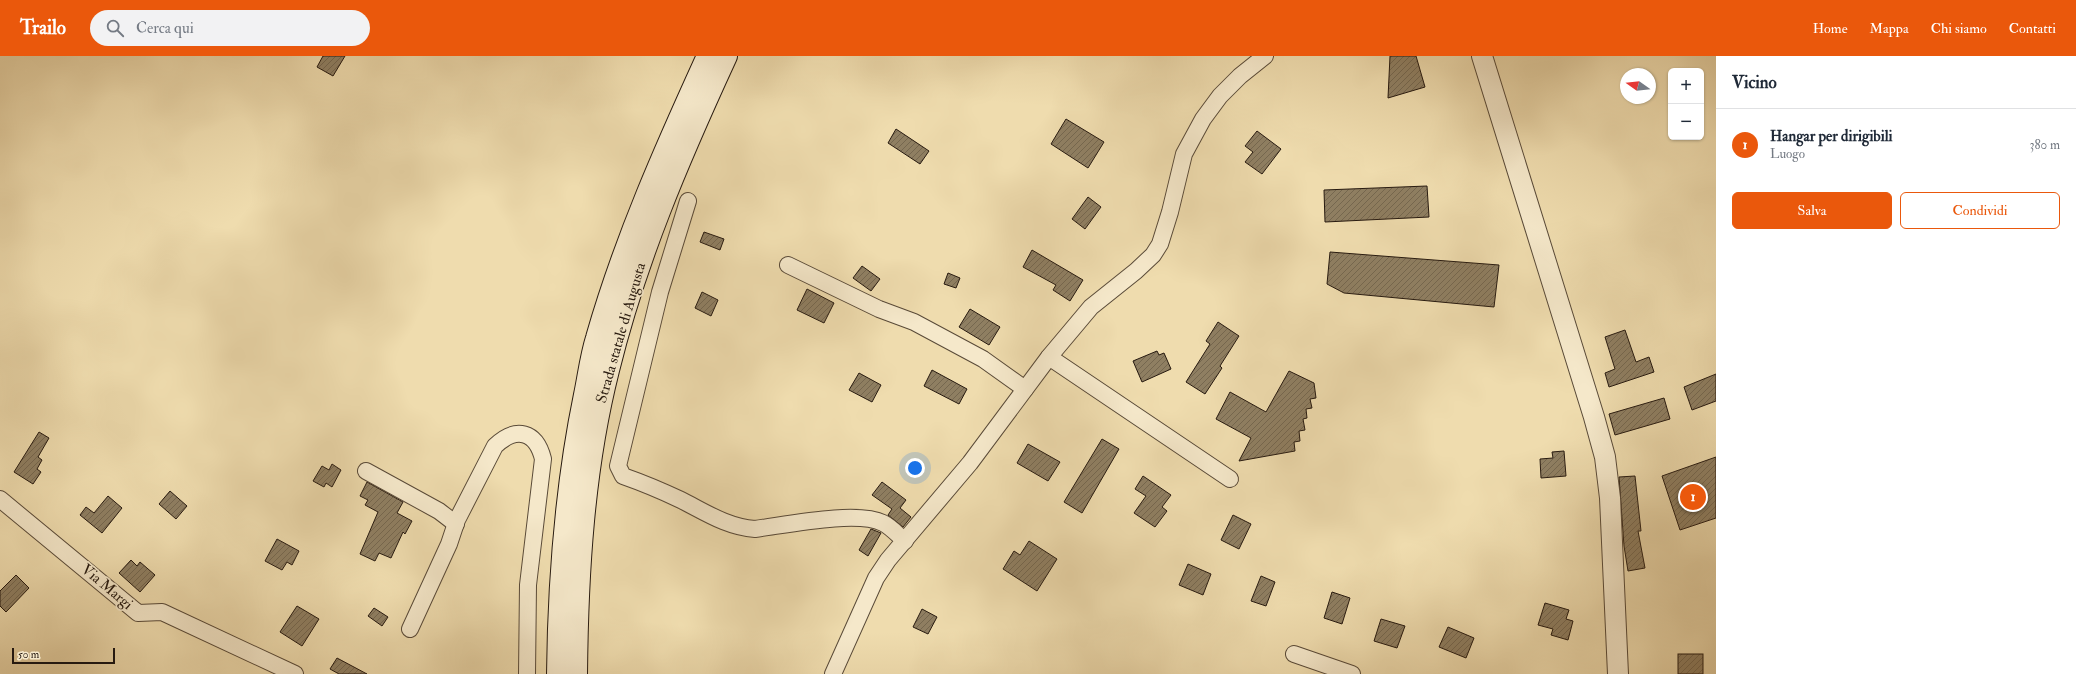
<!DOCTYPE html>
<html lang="it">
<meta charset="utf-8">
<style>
body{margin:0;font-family:"IM FELL Double Pica",serif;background:#f2f2f3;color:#1f2937}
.controls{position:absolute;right:12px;top:12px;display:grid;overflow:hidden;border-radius:6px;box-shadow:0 1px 3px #0004}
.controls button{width:36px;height:36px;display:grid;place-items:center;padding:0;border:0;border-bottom:1px solid #e0e1e3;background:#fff;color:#1f2937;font:20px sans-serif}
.compass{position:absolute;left:1620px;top:12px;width:36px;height:36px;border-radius:50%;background:#fff;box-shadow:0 1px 3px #0004;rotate:285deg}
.scale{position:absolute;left:12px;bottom:10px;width:103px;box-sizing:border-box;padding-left:4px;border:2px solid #271a10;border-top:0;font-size:11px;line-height:14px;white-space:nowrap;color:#271a10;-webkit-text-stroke:3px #f5e8ca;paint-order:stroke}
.you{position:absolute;left:915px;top:412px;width:14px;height:14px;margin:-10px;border:3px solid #fff;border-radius:50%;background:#1a73e8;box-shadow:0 0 0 6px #1a73e833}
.badge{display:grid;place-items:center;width:26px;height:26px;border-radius:50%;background:#ea580c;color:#fff;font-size:13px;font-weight:700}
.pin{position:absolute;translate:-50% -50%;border:2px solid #fff;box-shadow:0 1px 4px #0006}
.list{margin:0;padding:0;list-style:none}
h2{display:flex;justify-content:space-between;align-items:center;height:52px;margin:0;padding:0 16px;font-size:17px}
h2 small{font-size:13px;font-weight:400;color:#747a83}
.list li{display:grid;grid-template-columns:26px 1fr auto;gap:12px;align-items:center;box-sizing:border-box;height:72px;padding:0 16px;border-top:1px solid #e0e1e3}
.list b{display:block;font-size:15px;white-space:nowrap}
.list p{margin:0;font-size:13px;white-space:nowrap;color:#747a83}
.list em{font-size:13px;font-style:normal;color:#747a83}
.actions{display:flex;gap:8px;padding:12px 16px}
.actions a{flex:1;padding:9px 0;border:1px solid #ea580c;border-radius:6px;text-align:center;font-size:14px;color:#ea580c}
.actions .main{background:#ea580c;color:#fff}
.icon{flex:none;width:22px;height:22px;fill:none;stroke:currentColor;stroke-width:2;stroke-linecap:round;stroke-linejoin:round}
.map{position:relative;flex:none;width:1716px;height:618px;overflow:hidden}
header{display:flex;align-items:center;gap:24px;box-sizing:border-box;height:56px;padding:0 20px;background:#ea580c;color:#fff}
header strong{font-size:19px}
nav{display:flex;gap:22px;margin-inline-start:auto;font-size:14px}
.search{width:280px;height:36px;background:#f2f2f3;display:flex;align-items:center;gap:10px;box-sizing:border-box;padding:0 14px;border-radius:22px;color:#747a83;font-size:15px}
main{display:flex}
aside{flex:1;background:#fff}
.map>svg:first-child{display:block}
.building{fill:url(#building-hatch);stroke:#271a10}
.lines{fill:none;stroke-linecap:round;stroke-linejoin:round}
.minor-casing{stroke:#594a38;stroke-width:18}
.tertiary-casing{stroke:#594a38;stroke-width:22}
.secondary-casing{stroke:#271a10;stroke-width:24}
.minor{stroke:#f5e8ca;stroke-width:16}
.tertiary{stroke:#f5e8ca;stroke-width:20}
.secondary{stroke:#f5e8ca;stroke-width:22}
.labels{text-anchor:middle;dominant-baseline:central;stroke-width:3.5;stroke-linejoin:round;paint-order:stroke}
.street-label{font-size:15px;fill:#271a10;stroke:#f5e8ca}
</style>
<header>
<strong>Trailo</strong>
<div class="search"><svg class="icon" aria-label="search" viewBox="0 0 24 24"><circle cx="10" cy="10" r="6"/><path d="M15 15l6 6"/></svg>Cerca qui</div>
<nav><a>Home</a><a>Mappa</a><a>Chi siamo</a><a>Contatti</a></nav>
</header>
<main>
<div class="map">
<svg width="1716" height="618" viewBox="0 0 1716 618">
<defs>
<pattern id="building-hatch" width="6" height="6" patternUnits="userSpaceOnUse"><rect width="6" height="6" fill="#8f7f62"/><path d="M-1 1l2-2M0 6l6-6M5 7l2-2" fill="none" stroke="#75674f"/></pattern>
</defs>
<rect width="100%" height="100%" fill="#efdcae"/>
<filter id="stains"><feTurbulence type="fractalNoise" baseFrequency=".005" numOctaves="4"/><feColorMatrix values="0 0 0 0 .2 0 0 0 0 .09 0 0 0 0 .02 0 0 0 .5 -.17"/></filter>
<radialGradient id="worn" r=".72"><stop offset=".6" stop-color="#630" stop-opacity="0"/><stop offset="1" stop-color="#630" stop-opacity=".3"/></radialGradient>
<!-- building -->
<g class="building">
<path d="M 323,0 L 345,0 L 333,20 L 317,11 Z"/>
<path d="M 1390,0 L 1416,0 L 1425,31 L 1388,42 Z"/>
<path d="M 1066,63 L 1104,86 L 1088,112 L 1051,88 Z"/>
<path d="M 896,73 L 929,95 L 920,108 L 888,87 Z"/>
<path d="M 1257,75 L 1281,93 L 1262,118 L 1245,106 L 1253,96 L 1245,90 Z"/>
<path d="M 1427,130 L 1429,161 L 1325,166 L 1324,134 Z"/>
<path d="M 1088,141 L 1101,151 L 1085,173 L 1072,163 Z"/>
<path d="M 704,176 L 724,183 L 720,194 L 700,186 Z"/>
<path d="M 1032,194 L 1083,224 L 1070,245 L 1053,234 L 1056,229 L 1023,211 Z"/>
<path d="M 1330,196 L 1499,209 L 1494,251 L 1344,237 L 1327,228 Z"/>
<path d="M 862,210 L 880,223 L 871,235 L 853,222 Z"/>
<path d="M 948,217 L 960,222 L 956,232 L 944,228 Z"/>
<path d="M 807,233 L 834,247 L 824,267 L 797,254 Z"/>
<path d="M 702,236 L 718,244 L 711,260 L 695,252 Z"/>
<path d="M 970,253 L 1000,271 L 989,289 L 959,271 Z"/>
<path d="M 1218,266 L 1239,280 L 1220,310 L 1222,312 L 1205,338 L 1186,326 L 1210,288 L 1206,285 Z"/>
<path d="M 1625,274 L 1636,306 L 1649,301 L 1654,316 L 1609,331 L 1605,317 L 1615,313 L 1605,281 Z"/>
<path d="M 1157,295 L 1159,299 L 1164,297 L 1171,313 L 1142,326 L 1133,305 Z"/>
<path d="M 932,314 L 967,333 L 959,348 L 924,330 Z"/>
<path d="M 1289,315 L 1314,327 L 1316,342 L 1310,343 L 1312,352 L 1306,353 L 1307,362 L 1303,363 L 1305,374 L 1299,375 L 1300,385 L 1294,386 L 1295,395 L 1239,405 L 1251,382 L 1216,363 L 1230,336 L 1266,356 Z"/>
<path d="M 859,317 L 881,329 L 872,346 L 849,334 Z"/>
<path d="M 1716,318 L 1716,345 L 1692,354 L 1684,331 Z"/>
<path d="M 1664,342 L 1670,363 L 1615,379 L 1609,358 Z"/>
<path d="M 39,376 L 49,382 L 38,401 L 42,404 L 37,413 L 41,416 L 33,428 L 14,416 Z"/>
<path d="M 1102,383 L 1119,393 L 1082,457 L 1064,446 Z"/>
<path d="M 1028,388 L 1060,406 L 1048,425 L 1017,407 Z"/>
<path d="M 1564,395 L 1566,420 L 1541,422 L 1540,403 L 1553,402 L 1552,396 Z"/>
<path d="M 1716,401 L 1716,462 L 1680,474 L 1662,420 Z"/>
<path d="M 332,408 L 341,414 L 332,431 L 326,427 L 324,431 L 313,425 L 322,410 L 329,414 Z"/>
<path d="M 1143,420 L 1171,439 L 1162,451 L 1167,455 L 1155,471 L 1134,457 L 1146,440 L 1135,433 Z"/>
<path d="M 1635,420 L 1641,475 L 1638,475 L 1645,512 L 1628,515 L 1624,490 L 1619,421 Z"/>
<path d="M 367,426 L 403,446 L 397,457 L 412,465 L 405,478 L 403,476 L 391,502 L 379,497 L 375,505 L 360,498 L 378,456 L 365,449 L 368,444 L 360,440 Z"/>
<path d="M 882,426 L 906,444 L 900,452 L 911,461 L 903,471 L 888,459 L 892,453 L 872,439 Z"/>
<path d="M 170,435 L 187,450 L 176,463 L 159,448 Z"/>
<path d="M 108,440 L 122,452 L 102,477 L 80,459 L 86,451 L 94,457 Z"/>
<path d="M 1233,459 L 1251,468 L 1239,493 L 1221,484 Z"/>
<path d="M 871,473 L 881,477 L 868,500 L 859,494 Z"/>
<path d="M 277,483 L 299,495 L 292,509 L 287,506 L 282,514 L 265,505 Z"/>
<path d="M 1029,485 L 1057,503 L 1037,535 L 1003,513 L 1014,495 L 1020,499 Z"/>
<path d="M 131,504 L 137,510 L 140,506 L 155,519 L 140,536 L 119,517 Z"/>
<path d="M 1188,508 L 1211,518 L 1203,539 L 1179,529 Z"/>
<path d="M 16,519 L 29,532 L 6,556 L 0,550 L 0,535 Z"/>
<path d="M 1261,520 L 1275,526 L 1266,550 L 1251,545 Z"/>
<path d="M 1332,536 L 1350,542 L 1342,568 L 1324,562 Z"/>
<path d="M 1545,547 L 1569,554 L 1566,563 L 1573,565 L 1568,584 L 1551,579 L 1553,573 L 1538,569 Z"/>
<path d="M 297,550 L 319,563 L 302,590 L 280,576 Z"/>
<path d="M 374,552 L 388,561 L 382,570 L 368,560 Z"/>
<path d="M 922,553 L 937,561 L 928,578 L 913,571 Z"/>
<path d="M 1381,563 L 1405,570 L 1397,592 L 1374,585 Z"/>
<path d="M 1448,571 L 1474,582 L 1466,602 L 1439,591 Z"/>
<rect x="1678" y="598" width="25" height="20"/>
<path d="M 337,602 L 367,618 L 339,618 L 330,613 Z"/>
</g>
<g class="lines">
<defs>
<g id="minor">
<path d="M 688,145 L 660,236 L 618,410 L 623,420 C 643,427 662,435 681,444 C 705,456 727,471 755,473 C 786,469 857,454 883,467 C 891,471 898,479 905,485"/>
<path d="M 788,209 L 879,253 L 914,266 L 983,303 L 1025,333"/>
<path d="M 1049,301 L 1230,423"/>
<path d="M 366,415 L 439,455 L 456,468"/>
<path d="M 0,443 L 138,557 L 162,556 L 295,618"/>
<path d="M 410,573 L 449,488 L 457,464 L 495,390 C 516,370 536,375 543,403 L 528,529 L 527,618"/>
<path d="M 1294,598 L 1352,618"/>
<path d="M 833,618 L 876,522 L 888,504 L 970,407 L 1049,301 L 1091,251 L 1136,215 L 1153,199 L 1160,188 L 1170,156 L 1184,98 L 1203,63 L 1220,40 L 1240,20 L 1265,0"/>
</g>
<path id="tertiary" d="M 1482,0 L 1594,361 L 1605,401 L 1610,442 L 1618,618"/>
<g id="secondary">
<path d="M 558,618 C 559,524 566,431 585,339 C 589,320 591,301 597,282 C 625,184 666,92 708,0"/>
<path d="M 576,618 C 577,516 583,413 608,314 C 635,204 679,102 726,0"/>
</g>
</defs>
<!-- minor casing -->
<use href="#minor" class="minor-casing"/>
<!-- tertiary casing -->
<use href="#tertiary" class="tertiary-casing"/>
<!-- secondary casing -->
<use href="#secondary" class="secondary-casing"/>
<!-- minor -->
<use href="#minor" class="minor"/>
<!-- tertiary -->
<use href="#tertiary" class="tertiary"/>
<!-- secondary -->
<use href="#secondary" class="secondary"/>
</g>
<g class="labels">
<!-- street labels -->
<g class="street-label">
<text transform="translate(621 277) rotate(-74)">Strada statale di Augusta</text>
<text transform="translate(107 531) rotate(40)">Via Margi</text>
</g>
</g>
<rect width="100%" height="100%" filter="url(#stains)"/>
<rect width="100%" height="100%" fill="url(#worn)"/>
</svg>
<div class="controls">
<button>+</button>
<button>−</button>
</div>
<svg class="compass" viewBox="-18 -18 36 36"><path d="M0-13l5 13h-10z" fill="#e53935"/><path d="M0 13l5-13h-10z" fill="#747a83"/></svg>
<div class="scale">50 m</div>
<div class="you"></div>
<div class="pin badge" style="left:1693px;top:441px">1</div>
</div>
<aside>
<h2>Vicino<small></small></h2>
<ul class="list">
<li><span class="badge">1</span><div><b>Hangar per dirigibili</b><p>Luogo</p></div><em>380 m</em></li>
</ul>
<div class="actions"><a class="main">Salva</a><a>Condividi</a></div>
</aside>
</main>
